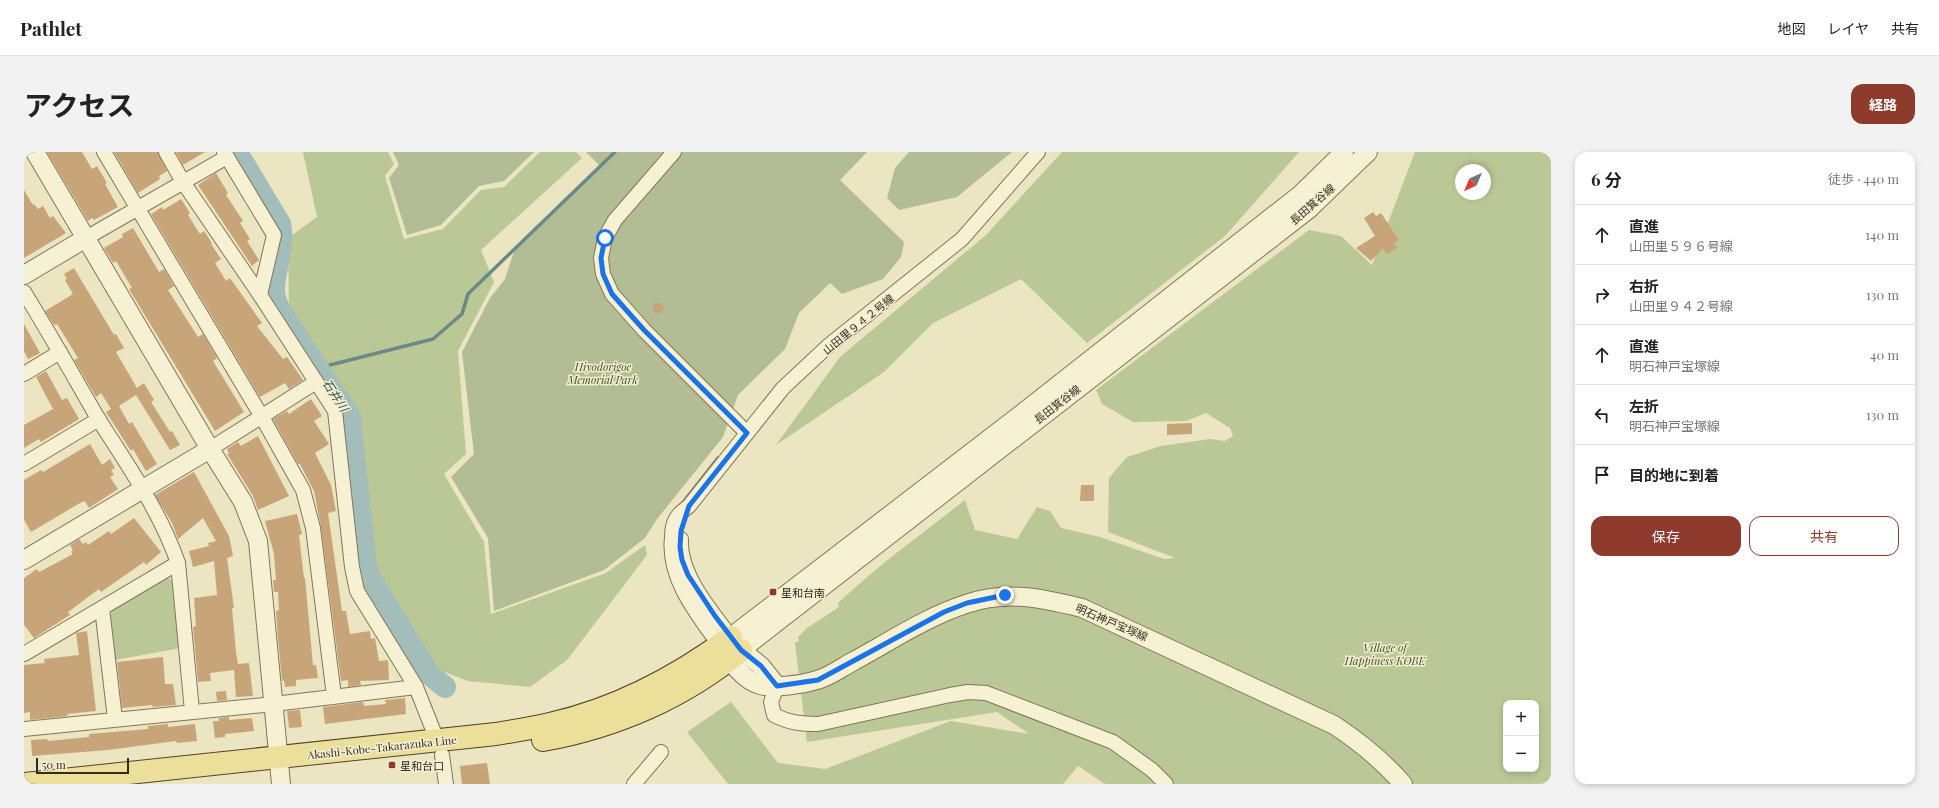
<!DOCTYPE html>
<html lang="ja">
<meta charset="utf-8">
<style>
body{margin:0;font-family:"Playfair Display","Noto Sans JP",serif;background:#f2f2f2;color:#222}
.controls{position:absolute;right:12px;bottom:12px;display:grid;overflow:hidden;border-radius:8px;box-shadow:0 2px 6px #0003}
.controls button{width:36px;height:36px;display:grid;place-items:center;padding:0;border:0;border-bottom:1px solid #e0e0e0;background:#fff;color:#222;font:20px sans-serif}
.compass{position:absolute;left:1431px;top:12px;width:36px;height:36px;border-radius:50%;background:#fff;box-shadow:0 2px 6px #0003;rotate:224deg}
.scale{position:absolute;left:12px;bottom:10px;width:93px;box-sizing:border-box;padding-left:4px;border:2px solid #332b1d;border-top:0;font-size:11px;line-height:14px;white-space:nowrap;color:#332b1d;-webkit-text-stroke:3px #f3eed0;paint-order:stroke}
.stop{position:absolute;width:12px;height:12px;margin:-9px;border:3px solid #1a73e8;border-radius:50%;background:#fff}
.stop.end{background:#1a73e8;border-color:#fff;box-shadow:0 1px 4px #0008}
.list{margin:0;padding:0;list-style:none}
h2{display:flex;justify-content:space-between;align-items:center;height:52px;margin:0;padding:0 16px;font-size:17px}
h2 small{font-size:13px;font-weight:400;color:#767676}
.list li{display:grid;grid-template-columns:26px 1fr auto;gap:12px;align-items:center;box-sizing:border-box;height:60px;padding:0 16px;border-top:1px solid #e0e0e0}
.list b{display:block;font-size:15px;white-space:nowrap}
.list p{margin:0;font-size:13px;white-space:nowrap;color:#767676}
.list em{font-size:13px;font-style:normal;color:#767676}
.actions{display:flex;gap:8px;padding:12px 16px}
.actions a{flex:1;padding:9px 0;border:1px solid #8e3b2e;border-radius:12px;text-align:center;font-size:14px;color:#8e3b2e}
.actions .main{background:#8e3b2e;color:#fff}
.icon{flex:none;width:22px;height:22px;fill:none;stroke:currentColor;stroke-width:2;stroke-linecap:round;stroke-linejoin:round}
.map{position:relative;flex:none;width:1527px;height:632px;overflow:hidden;border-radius:12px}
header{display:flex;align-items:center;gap:24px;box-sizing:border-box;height:56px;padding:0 20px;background:#fff;border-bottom:1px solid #e0e0e0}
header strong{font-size:19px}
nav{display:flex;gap:22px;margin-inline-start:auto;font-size:14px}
.intro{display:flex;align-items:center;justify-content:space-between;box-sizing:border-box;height:96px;padding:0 24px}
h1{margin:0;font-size:28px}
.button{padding:10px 18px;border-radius:12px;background:#8e3b2e;color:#fff;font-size:14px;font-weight:700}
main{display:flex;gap:24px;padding:0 24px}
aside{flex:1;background:#fff;border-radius:12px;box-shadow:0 2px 6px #0003}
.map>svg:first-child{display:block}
.green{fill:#bac896;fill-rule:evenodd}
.cemetery{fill:#b2bd95}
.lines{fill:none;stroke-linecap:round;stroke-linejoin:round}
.stream{stroke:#6b8a87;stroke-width:3.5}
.river{stroke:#a3bdba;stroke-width:22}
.building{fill:#c7a579}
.minor-casing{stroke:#83765a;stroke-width:16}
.tertiary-casing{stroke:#83765a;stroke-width:20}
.primary-casing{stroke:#51432e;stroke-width:24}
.minor{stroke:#f6f1d3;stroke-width:14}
.tertiary{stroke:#f6f1d3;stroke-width:18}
.primary{stroke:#ecdf9a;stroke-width:22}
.route{stroke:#1a73e8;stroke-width:5}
.poi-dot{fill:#8e3b2e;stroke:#f3eed0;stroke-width:1.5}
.labels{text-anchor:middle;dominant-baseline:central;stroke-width:3;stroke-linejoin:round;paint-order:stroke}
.street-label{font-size:11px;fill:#332b1d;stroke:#f3eed0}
.park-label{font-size:11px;font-style:italic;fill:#3e4f25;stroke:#f3eed0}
.poi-label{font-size:11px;fill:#332b1d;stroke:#f3eed0;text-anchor:start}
.water-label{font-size:12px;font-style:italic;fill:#2d4f52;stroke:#f3eed0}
</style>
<header>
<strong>Pathlet</strong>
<nav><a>地図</a><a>レイヤ</a><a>共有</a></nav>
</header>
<div class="intro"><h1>アクセス</h1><a class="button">経路</a></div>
<main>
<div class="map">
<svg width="1527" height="632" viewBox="0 0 1527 632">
<rect width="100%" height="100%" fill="#ebe5c1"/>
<!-- green -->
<g class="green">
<path d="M 279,0 L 364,0 L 370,12 L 361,24 L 380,87 L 419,77 L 457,38 L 480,35 L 516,0 L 552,0 L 558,6 L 457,98 L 470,130 L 434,199 L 442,302 L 420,322 L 460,390 L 467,462 L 582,421 L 621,393 L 623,403 L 543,508 L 506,535 L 444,529 L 413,517 L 347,421 L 328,263 L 265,160 L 264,86 L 293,65 Z"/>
<path d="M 1038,0 L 1275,0 L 1201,84 L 1063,191 L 997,127 L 909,171 L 860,220 L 752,293 L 816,205 L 962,83 Z"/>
<path d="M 1391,0 L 1527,0 L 1527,632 L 1081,632 L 1054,614 L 1039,632 L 704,632 L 663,580 L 707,550 L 754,611 L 801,617 L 927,569 L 1005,582 L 973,560 L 783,590 L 771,491 L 775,489 L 774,485 L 783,476 L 815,455 L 814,451 C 853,414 898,382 941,348 L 951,378 L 993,387 L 1013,355 L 1026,359 L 1037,376 L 1076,385 L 1140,407 L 1151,406 L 1084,380 L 1085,326 L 1103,305 L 1137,294 L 1186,287 L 1201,289 L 1209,284 L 1206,276 L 1182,261 L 1162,269 L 1109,270 L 1078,252 L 1072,238 L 1285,78 L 1317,84 L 1348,113 ZM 1437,18 L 1461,18 L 1461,42 L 1437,42 ZM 1482,551 L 1512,551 L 1512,617 L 1482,617 Z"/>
<path d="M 142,425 L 150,429 L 157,496 L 91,508 L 85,465 L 91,454 Z"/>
</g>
<!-- cemetery -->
<g class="cemetery">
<path d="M 369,0 L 510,0 L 480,29 L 455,34 L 417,73 L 383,83 L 365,26 L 375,13 Z"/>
<path d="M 562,0 L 843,0 L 816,28 L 880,90 L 877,105 L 859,127 L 818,142 L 806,131 L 775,161 L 761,197 L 714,243 L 699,285 L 633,367 L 621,386 L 580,418 L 470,459 L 464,386 L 427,325 L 450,302 L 438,200 L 466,146 L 481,127 L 490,99 L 576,14 Z"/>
<path d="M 885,0 L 988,0 L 933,45 L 875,58 L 863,46 L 871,16 Z"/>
</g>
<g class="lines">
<!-- stream -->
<g class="stream">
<path d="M 294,216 L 409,187 L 438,162 L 444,142 L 591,0"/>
<path d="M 657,353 L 694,306"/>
</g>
<!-- river -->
<path class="river" d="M 213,0 L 256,72 C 261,94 251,114 250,136 C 249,145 253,152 257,160 L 326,265 L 342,416 L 348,429 L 405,522 L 421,535"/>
</g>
<!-- building -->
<g class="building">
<path d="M 23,0 L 58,0 L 68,17 L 73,14 L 83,31 L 81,32 L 94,55 L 70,68 L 68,66 L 64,69 Z"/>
<path d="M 90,0 L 134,0 L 143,19 L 135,24 L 136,27 L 114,41 Z"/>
<path d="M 152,0 L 181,0 L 159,13 Z"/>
<path d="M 192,21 L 204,41 L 202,43 L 219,69 L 216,71 L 226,87 L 223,89 L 235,108 L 228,114 L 174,33 Z"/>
<path d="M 0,38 L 9,53 L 10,52 L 14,57 L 19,54 L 26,66 L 29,64 L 42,81 L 0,106 Z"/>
<path d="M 157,47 L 166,61 L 164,63 L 176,82 L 180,79 L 188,91 L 187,92 L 197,107 L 191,111 L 202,129 L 206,126 L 238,171 L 233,174 L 259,207 L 263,205 L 279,228 L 265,237 L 261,231 L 236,245 L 127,62 L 138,55 L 139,58 Z"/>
<path d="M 1349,60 L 1352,64 L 1357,61 L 1375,88 L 1370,91 L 1373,96 L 1363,102 L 1359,96 L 1347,109 L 1332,96 L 1351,84 L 1340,66 Z"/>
<path d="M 109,76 L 135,120 L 140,117 L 150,134 L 144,138 L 174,185 L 179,182 L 193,206 L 189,209 L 220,260 L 191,279 L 105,137 L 108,136 L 92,109 L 89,111 L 80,96 L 99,85 L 98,82 Z"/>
<path d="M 50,116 L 90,183 L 92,182 L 100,196 L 92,200 L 113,236 L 120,231 L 130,248 L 127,250 L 146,280 L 148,279 L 156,293 L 146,298 L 112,243 L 95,254 L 105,272 L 108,270 L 133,312 L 122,319 L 109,297 L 107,299 L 82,260 L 87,257 L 77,241 L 72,245 L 50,208 L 54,206 L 33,172 L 30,173 L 21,159 L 49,142 L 41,128 L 43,127 L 40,122 Z"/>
<circle cx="634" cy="156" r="5.5"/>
<path d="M 0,172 L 16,201 L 4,207 L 0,199 Z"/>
<path d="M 22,219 L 38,248 L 43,246 L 55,267 L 17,290 L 15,287 L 0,296 L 0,273 L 29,257 L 12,225 Z"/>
<path d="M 287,247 L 298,264 L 290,269 L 305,292 L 291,301 L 307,333 L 312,359 L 304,361 L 318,459 L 322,459 L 326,482 L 346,479 L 347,487 L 351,486 L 355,509 L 364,508 L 365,528 L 336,529 L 337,533 L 324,535 L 324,528 L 317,529 L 297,375 L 290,339 L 276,312 L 274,312 L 249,267 L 263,259 L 265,262 Z"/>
<path d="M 1168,271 L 1168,282 L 1143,283 L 1143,272 Z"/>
<path d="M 234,284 L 265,344 L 234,358 L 229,344 L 203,302 L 205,301 L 203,297 L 214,290 L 217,294 Z"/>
<path d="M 66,292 L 78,313 L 86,307 L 91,316 L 87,318 L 90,323 L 86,325 L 94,337 L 65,356 L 61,349 L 56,351 L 7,380 L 0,368 L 0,328 L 17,318 L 19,320 Z"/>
<path d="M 170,320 L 205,384 L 209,404 L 203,406 L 210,456 L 208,456 L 212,500 L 214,512 L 225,511 L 229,544 L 212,545 L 210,518 L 186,521 L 187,529 L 174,530 L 169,475 L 172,474 L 170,446 L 193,443 L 190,409 L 169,415 L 165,399 L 185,394 L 184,391 L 192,389 L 179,366 L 154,387 L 148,371 L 131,343 Z"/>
<path d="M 1057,333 L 1070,333 L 1070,349 L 1056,349 Z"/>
<path d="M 273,362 L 278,382 L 275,383 L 280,426 L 281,426 L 289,513 L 292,513 L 294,526 L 272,528 L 272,534 L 261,535 L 260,528 L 258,529 L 254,486 L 252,459 L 255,458 L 254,440 L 250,440 L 249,428 L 252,428 L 250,402 L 241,369 Z"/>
<path d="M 110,366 L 137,400 L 122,413 L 120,410 L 77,440 L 75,437 L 44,460 L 46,463 L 10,486 L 0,473 L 0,426 L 13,417 L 15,420 L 49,402 L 47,400 L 49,398 L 46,393 L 55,387 L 59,392 L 62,390 L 64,393 L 85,379 L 87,382 Z"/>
<path d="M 63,479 L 72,559 L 43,562 L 44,564 L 6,568 L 6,560 L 0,561 L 0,513 L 21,511 L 20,507 L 55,503 L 52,481 Z"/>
<path d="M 139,505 L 141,532 L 149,532 L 152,553 L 129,555 L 128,553 L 98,556 L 93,510 Z"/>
<path d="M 202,539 L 203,548 L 193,549 L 192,540 Z"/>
<path d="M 381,546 L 382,562 L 301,572 L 299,555 L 339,550 L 340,554 L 362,552 L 361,548 Z"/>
<path d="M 276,558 L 278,575 L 265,576 L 263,559 Z"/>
<path d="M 205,565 L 205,568 L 228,566 L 230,579 L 201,582 L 201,585 L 191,586 L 189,569 L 195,569 L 195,566 Z"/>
<path d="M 144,572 L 144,575 L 171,572 L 173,589 L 153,591 L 152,589 L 84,598 L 8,604 L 7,588 L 23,587 L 24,589 L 65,585 L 65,582 L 124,577 L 124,574 Z"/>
<path d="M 463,611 L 466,632 L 438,632 L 436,614 Z"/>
</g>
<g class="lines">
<defs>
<g id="minor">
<path d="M 80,0 L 238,265 L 279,338 L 289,376 L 310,544"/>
<path d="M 142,0 L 159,30 L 236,143 L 311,259 L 328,415 L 333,439 L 392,535 L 413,588"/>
<path d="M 200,0 L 250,83 L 236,143"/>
<path d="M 650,0 L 591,68 L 581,86 L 577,106 L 579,122 L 588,142 L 620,178 L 723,281"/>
<path d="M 62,86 L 203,5"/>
<path d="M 0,140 C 26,182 50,225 75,268 C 104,314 136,359 154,411 L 168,559"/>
<path d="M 0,222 L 36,200"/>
<path d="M 186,297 L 292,230"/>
<path d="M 0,312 L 75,267"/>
<path d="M 657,387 C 655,422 687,459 707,485"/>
<path d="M 78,456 L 91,567"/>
<path d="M 696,494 C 673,462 643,426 648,385 C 648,379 649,371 653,365 C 656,361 661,357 665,354 L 759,236 L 804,194 L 938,87 L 1014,0"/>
<path d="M 0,502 L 154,411"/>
<path d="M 753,534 L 747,550 L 750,563 C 765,571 778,572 794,572 L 926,543 L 944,540 L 962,541 L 1089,590 L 1128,618 L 1142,632"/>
<path d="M 0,577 L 250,552 L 392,535"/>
<path d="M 418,603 L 422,632"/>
<path d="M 610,632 L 637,600"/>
</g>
<g id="tertiary">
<path d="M 11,0 L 186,297 L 219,350 L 234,389 L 257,632"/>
<path d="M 0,123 L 62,86"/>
<path d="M 0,408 L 186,297"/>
<path d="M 697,496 C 707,510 719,528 736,533 C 749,537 780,532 793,528 C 805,525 817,516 828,510 C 865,490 902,465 942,452 C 982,438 1018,446 1058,456 L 1310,573 C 1336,590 1358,608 1379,632"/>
<path d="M 717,498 L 1285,57 L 1344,0"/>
<path d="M 753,534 L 737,514 L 717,498 L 707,485 L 991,267 L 1277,42 L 1320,0"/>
</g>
<g id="primary">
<path d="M 519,588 C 592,575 661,545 717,498"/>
<path d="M 1,632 L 472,582 C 490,579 508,576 526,572 C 592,557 653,525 707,485"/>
</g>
</defs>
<!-- minor casing -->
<use href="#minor" class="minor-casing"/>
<!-- tertiary casing -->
<use href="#tertiary" class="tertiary-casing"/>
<!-- primary casing -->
<use href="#primary" class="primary-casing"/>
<!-- minor -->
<use href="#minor" class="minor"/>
<!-- tertiary -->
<use href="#tertiary" class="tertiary"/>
<!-- primary -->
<use href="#primary" class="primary"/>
</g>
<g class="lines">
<!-- route -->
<path class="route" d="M 581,86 L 577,106 L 579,122 L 588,142 L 620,178 L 723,281 L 665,354 L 657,379 L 656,395 L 658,408 L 664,423 L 691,464 L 717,498 L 737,514 L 753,534 L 794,528 L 920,460 L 943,451 L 981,443"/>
</g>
<!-- markers -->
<g class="poi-dot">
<rect x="745" y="436" width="8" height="8" rx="2"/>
<rect x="364" y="609" width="8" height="8" rx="2"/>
</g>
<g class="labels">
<!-- street labels -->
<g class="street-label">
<text transform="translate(1288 52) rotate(-41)">長田箕谷線</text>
<text transform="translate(834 172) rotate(-39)">山田里９４２号線</text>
<text transform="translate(1033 252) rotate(-38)">長田箕谷線</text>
<text transform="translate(1088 470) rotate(23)">明石神戸宝塚線</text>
<text transform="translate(358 595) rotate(-6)">Akashi-Kobe-Takarazuka Line</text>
</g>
<!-- park labels -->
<g class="park-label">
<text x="579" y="214">Hiyodorigoe<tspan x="579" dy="13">Memorial Park</tspan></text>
<text x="1361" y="495">Village of<tspan x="1361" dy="13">Happiness KOBE</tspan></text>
</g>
<!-- poi labels -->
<g class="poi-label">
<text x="757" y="440">星和台南</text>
<text x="376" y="613">星和台口</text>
</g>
<!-- water labels -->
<g class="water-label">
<text transform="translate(312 243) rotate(57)">石井川</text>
</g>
</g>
</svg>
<div class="controls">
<button>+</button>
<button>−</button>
</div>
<svg class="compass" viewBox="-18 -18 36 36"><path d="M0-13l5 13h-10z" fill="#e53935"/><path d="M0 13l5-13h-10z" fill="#767676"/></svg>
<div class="scale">50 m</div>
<div class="stop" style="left:581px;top:86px"></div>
<div class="stop end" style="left:981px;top:443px"></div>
</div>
<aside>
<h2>6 分<small>徒歩 · 440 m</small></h2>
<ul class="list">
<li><svg class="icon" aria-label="ahead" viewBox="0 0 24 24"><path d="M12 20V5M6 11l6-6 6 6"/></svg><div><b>直進</b><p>山田里５９６号線</p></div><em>140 m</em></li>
<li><svg class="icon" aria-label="right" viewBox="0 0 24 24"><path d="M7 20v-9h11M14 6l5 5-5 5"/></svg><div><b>右折</b><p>山田里９４２号線</p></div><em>130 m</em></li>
<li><svg class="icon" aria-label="ahead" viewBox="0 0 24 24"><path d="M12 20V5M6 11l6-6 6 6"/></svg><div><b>直進</b><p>明石神戸宝塚線</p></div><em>40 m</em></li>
<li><svg class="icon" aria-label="left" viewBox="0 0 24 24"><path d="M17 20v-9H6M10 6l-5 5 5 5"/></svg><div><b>左折</b><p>明石神戸宝塚線</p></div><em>130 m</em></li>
<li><svg class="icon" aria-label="arrive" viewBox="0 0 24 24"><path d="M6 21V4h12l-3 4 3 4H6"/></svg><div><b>目的地に到着</b></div></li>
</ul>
<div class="actions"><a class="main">保存</a><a>共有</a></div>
</aside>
</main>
